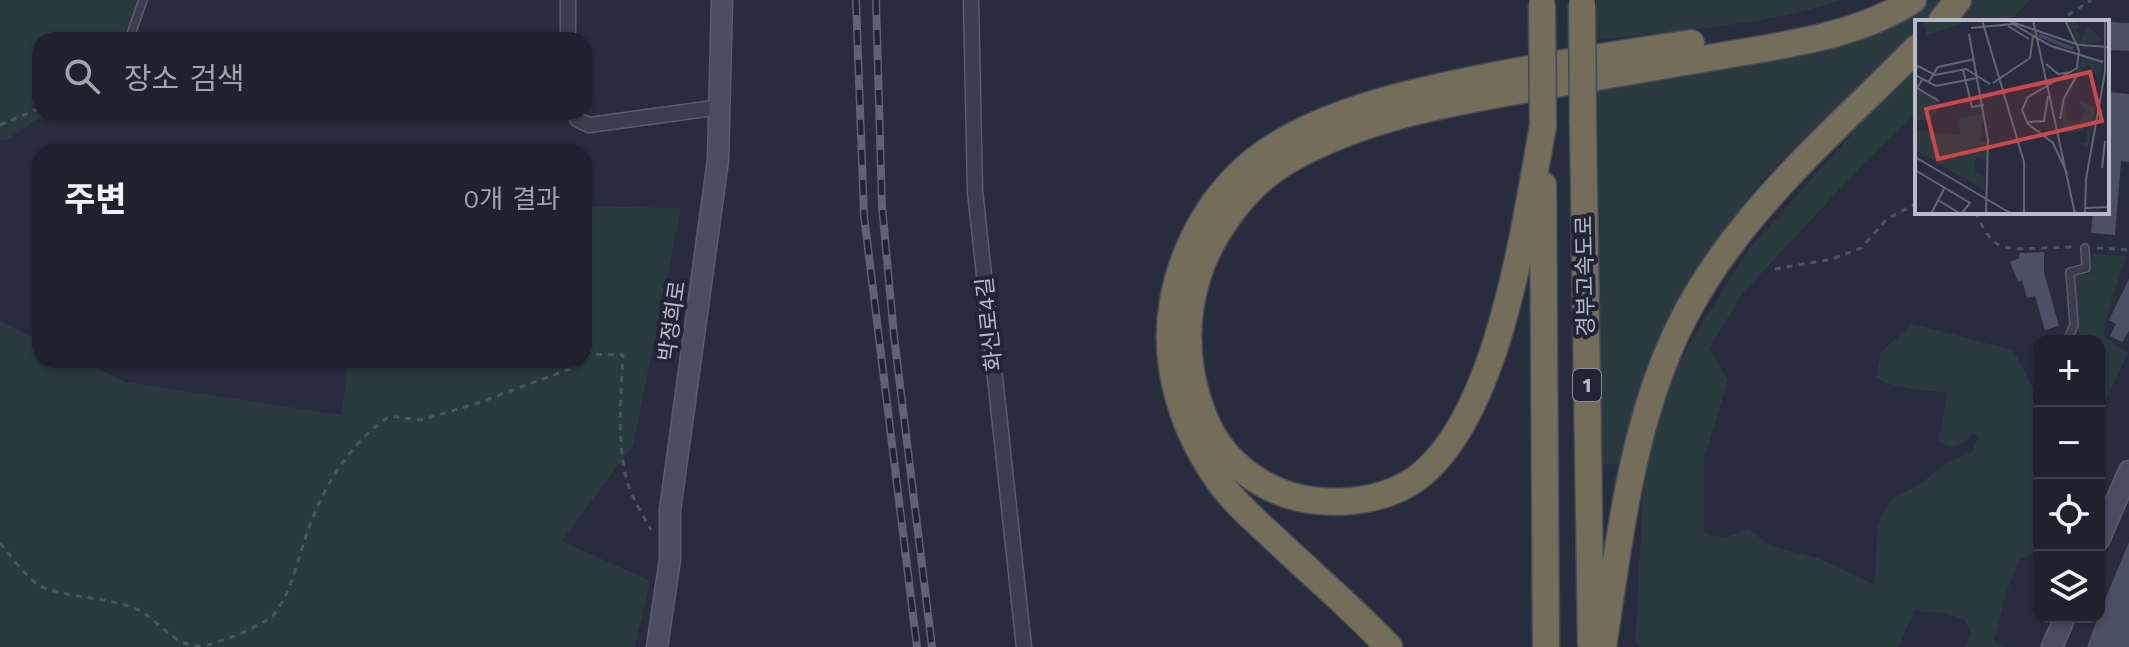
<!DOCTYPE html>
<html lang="ko">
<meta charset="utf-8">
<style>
body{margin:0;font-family:"Work Sans","Noto Sans KR",sans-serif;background:#2a2f3a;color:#f1f3f6}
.controls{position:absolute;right:24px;bottom:24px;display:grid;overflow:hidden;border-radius:16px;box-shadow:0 2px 6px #0004}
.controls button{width:72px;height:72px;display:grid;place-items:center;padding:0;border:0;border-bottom:2px solid #3b3f4a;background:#1d222e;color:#f1f3f6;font:40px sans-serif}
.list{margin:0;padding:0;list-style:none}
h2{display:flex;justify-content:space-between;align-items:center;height:104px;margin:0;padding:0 32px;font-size:34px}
h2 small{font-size:26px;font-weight:400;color:#a0a4aa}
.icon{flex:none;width:44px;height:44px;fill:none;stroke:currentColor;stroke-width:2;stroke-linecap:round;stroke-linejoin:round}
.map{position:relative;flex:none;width:2129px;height:647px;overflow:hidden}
.search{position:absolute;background:#1d222e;box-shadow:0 2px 6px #0004;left:32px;top:32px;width:560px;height:88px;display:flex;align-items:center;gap:20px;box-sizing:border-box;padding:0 28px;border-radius:24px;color:#a0a4aa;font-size:30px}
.panel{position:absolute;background:#1d222e;box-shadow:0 2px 6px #0004;left:32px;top:144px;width:560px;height:224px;border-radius:24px}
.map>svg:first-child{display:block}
.green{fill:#2a3a3f}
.building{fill:#4b5164}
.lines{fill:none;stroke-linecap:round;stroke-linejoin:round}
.lane-casing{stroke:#595d6b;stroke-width:10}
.street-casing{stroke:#595d6b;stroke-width:17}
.secondary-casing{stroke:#595d6b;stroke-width:23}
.highway-casing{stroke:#464a58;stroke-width:29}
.path{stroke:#49575d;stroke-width:3;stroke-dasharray:6 6;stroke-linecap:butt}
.lane{stroke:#3b3f4d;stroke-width:7}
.street{stroke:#3b3f4d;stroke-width:14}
.secondary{stroke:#494e60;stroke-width:20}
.highway{stroke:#736d59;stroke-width:26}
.rail-casing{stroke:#5d6374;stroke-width:8}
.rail{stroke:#202433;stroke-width:5;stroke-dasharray:15;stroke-linecap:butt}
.highway-bridge-casing{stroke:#464a58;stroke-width:29;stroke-linecap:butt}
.highway-bridge{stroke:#736d59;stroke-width:26}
.labels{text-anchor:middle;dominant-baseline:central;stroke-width:8;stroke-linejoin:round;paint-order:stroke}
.shield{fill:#202433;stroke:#8a8e9b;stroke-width:2}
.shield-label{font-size:20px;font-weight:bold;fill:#b7bbc8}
.street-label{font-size:22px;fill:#b7bbc8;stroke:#202433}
.inset-river{fill:none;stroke:#3e4864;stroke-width:4}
.inset-road{fill:none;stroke:#616675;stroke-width:2}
.view{fill:#d04548;fill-opacity:0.15;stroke:#d04548;stroke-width:4}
.inset-edge{fill:none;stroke:#b7bbc8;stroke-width:4}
</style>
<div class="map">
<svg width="2129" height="647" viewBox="0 0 2129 647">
<rect width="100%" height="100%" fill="#272d3d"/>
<!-- green -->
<g class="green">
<path d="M 0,0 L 143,0 L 128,40 L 40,40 L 40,112 L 47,112 L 6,141 L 0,139 Z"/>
<path d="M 1596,0 L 1840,0 C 1766,27 1675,30 1596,40 Z"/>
<path d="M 1932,0 L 1944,2 L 1925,22 L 1917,22 L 1917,31 L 1861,90 L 1796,146 L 1756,187 L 1712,248 L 1676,307 L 1626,463 L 1602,465 L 1598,89 L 1916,12 Z"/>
<path d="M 1974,0 L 2030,0 L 2008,22 L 1953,22 Z"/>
<path d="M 1917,61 L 1917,112 L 1865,162 L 1742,294 L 1709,349 L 1728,380 L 1704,459 L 1704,533 L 1724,538 L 1748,529 L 1771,546 L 1818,558 L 1875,585 L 1877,527 L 1886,507 L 1894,497 L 1916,487 L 1948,462 L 1971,453 L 1979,437 L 1973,433 C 1962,445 1952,452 1938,440 L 1948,393 C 1931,390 1886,389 1876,376 L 1881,352 L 1912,324 L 2013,350 L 2039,399 L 2039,552 L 2020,559 L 2006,593 L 1994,642 L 2007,647 L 1965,647 L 1971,635 L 1965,620 L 1946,613 L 1914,611 L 1899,647 L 1639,647 L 1635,642 L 1644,478 L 1666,388 L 1692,339 L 1748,250 Z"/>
<path d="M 584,206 L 681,208 L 633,446 L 562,541 L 650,581 L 635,647 L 0,647 L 0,321 L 40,341 L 40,360 L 80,360 L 126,382 L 341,415 L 349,360 L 584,360 Z"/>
<path d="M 2093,254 L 2126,256 C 2119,283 2106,309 2104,337 L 2128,353 L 2101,411 L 2099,341 L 2074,341 L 2078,333 L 2076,276 L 2092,273 Z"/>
</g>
<!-- building -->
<g class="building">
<path d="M 2110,22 L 2129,23 L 2129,51 L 2109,50 Z"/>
<path d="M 2107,92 L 2129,94 L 2129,162 L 2121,161 L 2115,235 L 2091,233 L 2093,212 L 2107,212 Z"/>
<path d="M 2044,252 L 2044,272 L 2059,326 L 2045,330 L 2035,296 L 2027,298 L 2022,280 L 2018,282 L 2010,262 L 2019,258 L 2019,253 Z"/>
<path d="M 2129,279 L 2129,331 L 2122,342 L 2110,336 L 2116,324 L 2109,320 Z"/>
<path d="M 2129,542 L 2129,647 L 2087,647 L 2099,614 Z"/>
</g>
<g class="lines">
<defs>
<g id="lane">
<path d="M 129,40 L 143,0"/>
<path d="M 2067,341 L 2074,325 L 2070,272 L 2086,268 L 2085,248"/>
</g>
<g id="street">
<path d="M 568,0 L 568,40"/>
<path d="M 971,0 L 975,191 L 1024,647"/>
<path d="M 573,112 L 578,120 L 589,125 L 721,107"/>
</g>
<g id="secondary">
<path d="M 2099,540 L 2129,471"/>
<path d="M 657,647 L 670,559 L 670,510 L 718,160 L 722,0"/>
<path d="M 2052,647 L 2065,617"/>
</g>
<g id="highway">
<path d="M 1941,22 L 1958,0"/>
<path d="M 1583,122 L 1591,643"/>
<path d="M 1543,126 C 1525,222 1500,416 1417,478 C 1390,498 1352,504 1319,501 C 1269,497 1222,464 1204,417 C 1186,372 1183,325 1197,278 C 1211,233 1246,185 1287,161 C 1365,116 1458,101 1545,86 C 1607,75 1670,65 1732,54 C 1792,44 1862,34 1913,0"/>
<path d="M 1543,185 L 1546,647"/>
<path d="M 1389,647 C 1353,609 1313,575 1275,539 C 1258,523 1239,507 1224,488 C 1184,435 1161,367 1173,301 C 1184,240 1219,182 1272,148 C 1325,114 1392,97 1453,84 C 1532,67 1611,55 1691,43"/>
<path d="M 1603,647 C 1618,550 1629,448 1666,357 C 1716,230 1824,142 1917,48"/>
</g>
</defs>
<!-- lane casing -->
<use href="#lane" class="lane-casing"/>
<!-- street casing -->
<use href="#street" class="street-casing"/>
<!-- secondary casing -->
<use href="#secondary" class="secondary-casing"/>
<!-- highway casing -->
<use href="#highway" class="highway-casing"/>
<!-- path -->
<g class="path">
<path d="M 2058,22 L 2091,0"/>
<path d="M 0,125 L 40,108"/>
<path d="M 1975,212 C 1981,222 1986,237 1997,244 C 2012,253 2055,246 2073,247"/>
<path d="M 2097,248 L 2129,250"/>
<path d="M 1775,269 L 1832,259 L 1861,248 L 1887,219 L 1917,203"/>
<path d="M 584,354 L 623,355 C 621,394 617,435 625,473 C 629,493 641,512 651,530"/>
<path d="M 0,543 C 10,555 29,581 42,587 C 70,598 103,597 131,607 C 156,614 170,646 199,646 C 214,646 268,624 276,612 C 291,591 297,563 305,539 C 321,490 347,445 390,416 L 421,420 L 475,404 L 570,369 L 573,360"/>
</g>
<!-- lane -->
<use href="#lane" class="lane"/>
<!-- street -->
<use href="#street" class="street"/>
<!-- secondary -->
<use href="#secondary" class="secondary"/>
<!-- highway -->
<use href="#highway" class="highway"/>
<defs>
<g id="rail">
<path d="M 856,0 L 864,216 L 917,647"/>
<path d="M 876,0 L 882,206 L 894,336 L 932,647"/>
</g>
</defs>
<!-- rail casing -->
<use href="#rail" class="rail-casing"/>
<!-- rail -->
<use href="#rail" class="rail"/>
<defs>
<g id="highway-bridge">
<path d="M 1542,4 L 1543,126"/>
<path d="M 1582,4 L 1583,122"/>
</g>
</defs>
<!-- highway-bridge casing -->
<use href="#highway-bridge" class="highway-bridge-casing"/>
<!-- highway-bridge -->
<use href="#highway-bridge" class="highway-bridge"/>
</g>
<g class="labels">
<!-- shield labels -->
<rect class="shield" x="1573" y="369" width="28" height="32" rx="6"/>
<g class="shield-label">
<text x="1587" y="385">1</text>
</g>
<!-- street labels -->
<g class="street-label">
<text transform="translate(1585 276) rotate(-91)">경부고속도로</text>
<text transform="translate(672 321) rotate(-82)">박정희로</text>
<text transform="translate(989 324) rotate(-96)">화신로4길</text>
</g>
</g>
<!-- overview -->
<g transform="translate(1915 20)">
<rect width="194" height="194" fill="#272d3d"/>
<path d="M 7,0 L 45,0 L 46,4 L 12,15 ZM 153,0 L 165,6 L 161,10 L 166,22 L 172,5 L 188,21 L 165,24 ZM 168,37 L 187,42 L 184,60 L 172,43 L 151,81 L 151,94 L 152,100 L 166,101 L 170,90 L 164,80 L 180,88 L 173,127 L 164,123 L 170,123 L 173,102 L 168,111 L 152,113 L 146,97 L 150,78 ZM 0,68 L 22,77 L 22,92 L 14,100 L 0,100 ZM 68,93 L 65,121 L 72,123 L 72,140 L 61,137 L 60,151 L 69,157 L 69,170 L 0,130 L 0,110 L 45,115 L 44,98 Z" fill="#2a3a3f"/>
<path class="inset-river" d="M 124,15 L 158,29"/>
<path class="inset-road" d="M 67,0 L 109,142 L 109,194M 118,0 L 160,194M 150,0 L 164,30 L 162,48 L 113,77 L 107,90 L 113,104 L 138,123 L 152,153M 94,1 L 164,25 L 194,27M 93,6 L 114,19M 56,8 L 98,4 L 136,26 L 188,42M 54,14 L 73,120 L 71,194M 131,44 L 143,54 L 156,52M 48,50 L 57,87 L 69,85M 0,51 L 3,46 L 20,55 L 51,49 L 75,64M 0,55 L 21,66 L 62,58M 7,60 L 2,68 L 24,81M 13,63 L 23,47 L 60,39M 78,63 L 115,38 L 118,16M 145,99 L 149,78 L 163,53M 113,102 L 129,101 L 133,76M 0,137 L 97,194M 187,148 L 190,121M 0,150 L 55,183 L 46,194 L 23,180M 170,188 L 194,187M 16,194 L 30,167M 170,194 L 171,159 L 190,52 L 190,0"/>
<path class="view" d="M 175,52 L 187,101 L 23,139 L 11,89 Z"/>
<rect width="194" height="194" class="inset-edge"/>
</g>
</svg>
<div class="controls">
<button>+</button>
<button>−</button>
<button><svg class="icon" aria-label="locate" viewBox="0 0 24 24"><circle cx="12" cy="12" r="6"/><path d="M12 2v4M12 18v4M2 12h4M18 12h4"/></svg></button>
<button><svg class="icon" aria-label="layers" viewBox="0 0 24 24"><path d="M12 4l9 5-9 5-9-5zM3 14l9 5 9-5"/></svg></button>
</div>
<div class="search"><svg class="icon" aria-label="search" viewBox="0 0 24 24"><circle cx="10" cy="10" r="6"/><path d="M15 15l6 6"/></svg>장소 검색</div>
<section class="panel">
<h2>주변<small>0개 결과</small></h2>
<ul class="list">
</ul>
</section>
</div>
